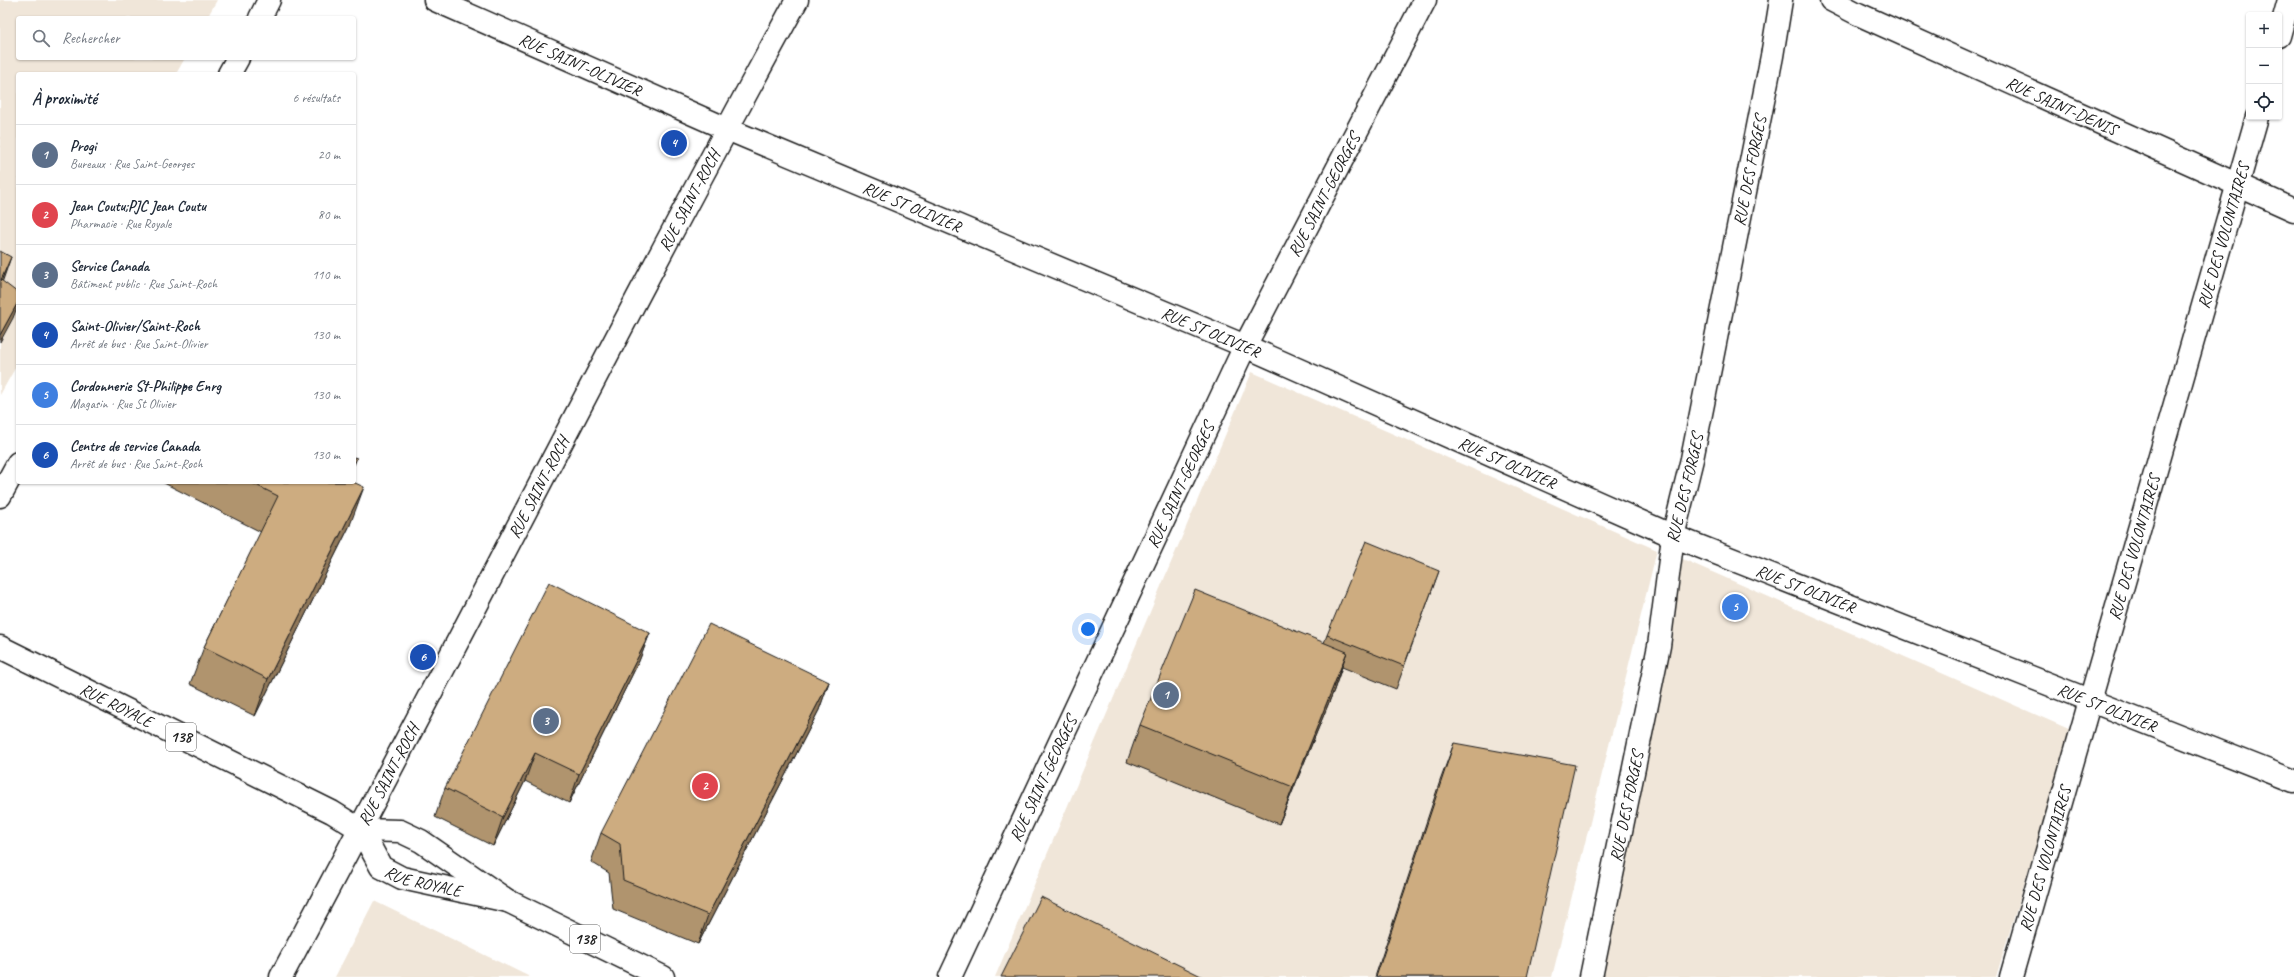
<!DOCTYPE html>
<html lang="fr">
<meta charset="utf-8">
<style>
body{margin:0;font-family:Caveat,sans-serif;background:#f2f2f3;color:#1f2937}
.controls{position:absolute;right:12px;top:12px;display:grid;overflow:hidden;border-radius:4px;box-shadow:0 1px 3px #0004}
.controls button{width:36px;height:36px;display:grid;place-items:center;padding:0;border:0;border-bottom:1px solid #e0e1e3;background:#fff;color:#1f2937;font:20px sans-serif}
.you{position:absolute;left:1088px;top:629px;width:14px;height:14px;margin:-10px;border:3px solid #fff;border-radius:50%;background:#1a73e8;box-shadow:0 0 0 6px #1a73e833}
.badge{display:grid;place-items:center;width:26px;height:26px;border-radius:50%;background:#0f766e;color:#fff;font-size:13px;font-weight:700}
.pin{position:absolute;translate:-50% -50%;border:2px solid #fff;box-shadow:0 1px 4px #0006}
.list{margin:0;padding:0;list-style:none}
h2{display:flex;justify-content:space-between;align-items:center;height:52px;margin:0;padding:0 16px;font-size:17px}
h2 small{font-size:13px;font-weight:400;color:#747a83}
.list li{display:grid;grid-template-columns:26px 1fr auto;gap:12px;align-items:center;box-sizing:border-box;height:60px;padding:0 16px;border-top:1px solid #e0e1e3}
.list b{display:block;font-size:15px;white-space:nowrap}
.list p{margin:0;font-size:13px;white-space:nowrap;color:#747a83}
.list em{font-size:13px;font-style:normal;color:#747a83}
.icon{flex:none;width:22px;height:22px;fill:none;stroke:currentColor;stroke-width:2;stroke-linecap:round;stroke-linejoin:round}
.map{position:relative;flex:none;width:2294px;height:977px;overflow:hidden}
.search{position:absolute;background:#fff;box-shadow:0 1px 3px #0004;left:16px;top:16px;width:340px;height:44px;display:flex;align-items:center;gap:10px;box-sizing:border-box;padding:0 14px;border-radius:4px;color:#747a83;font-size:15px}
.panel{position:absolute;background:#fff;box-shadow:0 1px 3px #0004;left:16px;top:72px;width:340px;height:412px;border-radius:4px}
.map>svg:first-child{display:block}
.built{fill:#f0e6d9}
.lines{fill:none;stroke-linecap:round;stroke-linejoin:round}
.minor-casing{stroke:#1c1c1c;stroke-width:25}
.major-casing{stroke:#1c1c1c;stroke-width:25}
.minor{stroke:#fff;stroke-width:22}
.major{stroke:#fff;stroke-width:22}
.wall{fill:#b0946e;stroke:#1c1c1c}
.shaded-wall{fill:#90785a;stroke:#1c1c1c}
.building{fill:#cdac80;stroke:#1c1c1c}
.labels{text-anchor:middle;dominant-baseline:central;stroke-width:3.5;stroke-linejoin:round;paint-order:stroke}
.shield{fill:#fff;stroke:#606060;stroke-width:1}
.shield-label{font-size:16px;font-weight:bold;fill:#1c1c1c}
.street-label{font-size:17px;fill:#1c1c1c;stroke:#fff}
</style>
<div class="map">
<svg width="2294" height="977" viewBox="0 0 2294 977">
<rect width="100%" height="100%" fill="#fff"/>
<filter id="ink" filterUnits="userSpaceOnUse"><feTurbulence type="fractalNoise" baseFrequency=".025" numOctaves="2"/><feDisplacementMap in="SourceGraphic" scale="8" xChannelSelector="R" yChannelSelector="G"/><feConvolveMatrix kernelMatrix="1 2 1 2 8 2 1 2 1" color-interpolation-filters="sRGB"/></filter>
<g filter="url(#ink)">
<!-- built -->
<g class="built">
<path d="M 0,0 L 217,0 L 207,18 L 18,18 L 18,58 L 185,58 L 176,74 L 18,74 L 18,363 L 0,395 Z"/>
<path d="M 1252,372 L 1657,550 L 1552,977 L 995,977 Z"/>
<path d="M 1678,557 L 2071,730 L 1996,977 L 1582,977 Z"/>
<path d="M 374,901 L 530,977 L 531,977 L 335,977 Z"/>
</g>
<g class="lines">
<defs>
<g id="minor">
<path id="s1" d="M 435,0 L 727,129 L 1245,346 L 1673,536 L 2294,781"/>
<path id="s2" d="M 1831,0 L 1858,14 L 2294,210"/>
<path d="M 260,18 L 269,0"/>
<path d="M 2279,36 L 2289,0"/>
<path d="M 229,74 L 238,58"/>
<path d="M 0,496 L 18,463"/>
<path id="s3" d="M 281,977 C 455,652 620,323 797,0"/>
<path id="s4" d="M 950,977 L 1245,346 L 1425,0"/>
<path id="s5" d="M 2011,977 L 2257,117"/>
</g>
<g id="major">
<path id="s6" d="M 0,647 L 332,812 L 361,830 L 381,867 L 402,878 L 508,901"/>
<path d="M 361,830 L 400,831 L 421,841 L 508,901 L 663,977"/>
<path id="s7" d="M 1591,977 L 1659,646 L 1673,536 L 1692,459 L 1772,56 L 1781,0"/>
</g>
</defs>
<!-- minor casing -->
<use href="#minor" class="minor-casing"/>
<!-- major casing -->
<use href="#major" class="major-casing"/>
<!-- minor -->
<use href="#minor" class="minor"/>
<!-- major -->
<use href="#major" class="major"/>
</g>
<!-- wall -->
<g class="wall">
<path d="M 162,482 L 353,482 L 350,525 L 255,716 L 190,684 L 204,647 L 261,532 Z"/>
<path d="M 1439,571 L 1396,689 L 1342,667 L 1334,690 L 1279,824 L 1127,762 L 1140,725 L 1324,643 L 1327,635 Z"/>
<path d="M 650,633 L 639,661 L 569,803 L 525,781 L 493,846 L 435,817 L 445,788 Z"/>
<path d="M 829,682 L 819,710 L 698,944 L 613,909 L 609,873 L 591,862 L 601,833 Z"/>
<path d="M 1454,743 L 1527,977 L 1375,977 L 1440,781 Z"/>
</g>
<!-- shaded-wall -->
<g class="shaded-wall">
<path d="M 11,257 L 3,280 L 0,286 L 0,283 Z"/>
<path d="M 18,302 L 18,305 L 13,318 L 0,342 L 0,335 Z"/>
<path d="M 364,487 L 350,525 L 255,716 L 268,679 Z"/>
<path d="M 650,633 L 639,661 L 569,803 L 579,774 Z"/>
<path d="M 1347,652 L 1334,690 L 1279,824 L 1293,787 Z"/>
<path d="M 829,682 L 819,710 L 698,944 L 708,915 Z"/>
<path d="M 535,753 L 525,781 L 493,846 L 503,817 Z"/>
</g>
<!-- building -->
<g class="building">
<path d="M 0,251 L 11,257 L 1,280 L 18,293 L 18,302 L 0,335 Z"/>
<path d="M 354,457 L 357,458 L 354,465 Z"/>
<path d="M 250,482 L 353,482 L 364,487 L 268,679 L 204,647 L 278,496 Z"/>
<path d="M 1366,541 L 1439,571 L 1404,666 L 1327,635 Z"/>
<path d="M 549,582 L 650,633 L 579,774 L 535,753 L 503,817 L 445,788 Z"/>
<path d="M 1195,590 L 1347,652 L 1293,787 L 1140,725 Z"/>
<path d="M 709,624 L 829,682 L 708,915 L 623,880 L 620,844 L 601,833 Z"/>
<path d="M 1454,743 L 1575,765 L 1527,977 L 1376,977 Z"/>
<path d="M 1041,897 L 1203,977 L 1001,977 Z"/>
</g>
</g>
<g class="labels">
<!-- shield labels -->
<g class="shield">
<rect x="166" y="723" width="30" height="28" rx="3"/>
<rect x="570" y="925" width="30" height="28" rx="3"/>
</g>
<g class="shield-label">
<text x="181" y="737">138</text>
<text x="585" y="939">138</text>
</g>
<!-- street labels -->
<g class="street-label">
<text stroke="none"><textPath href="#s1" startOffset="159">RUE SAINT-OLIVIER</textPath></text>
<text stroke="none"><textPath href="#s2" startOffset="254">RUE SAINT-DENIS</textPath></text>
<text stroke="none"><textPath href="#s7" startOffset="822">RUE DES FORGES</textPath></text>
<text stroke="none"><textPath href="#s4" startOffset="867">RUE SAINT-GEORGES</textPath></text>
<text stroke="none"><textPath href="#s3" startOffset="877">RUE SAINT-ROCH</textPath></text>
<text stroke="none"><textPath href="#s1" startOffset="520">RUE ST OLIVIER</textPath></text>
<text stroke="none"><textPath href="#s5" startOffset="771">RUE DES VOLONTAIRES</textPath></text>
<text stroke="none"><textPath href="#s1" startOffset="844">RUE ST OLIVIER</textPath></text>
<text stroke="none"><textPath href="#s1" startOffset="1168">RUE ST OLIVIER</textPath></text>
<text stroke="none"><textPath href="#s4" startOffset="543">RUE SAINT-GEORGES</textPath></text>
<text stroke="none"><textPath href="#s3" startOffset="553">RUE SAINT-ROCH</textPath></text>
<text stroke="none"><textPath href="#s7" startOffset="498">RUE DES FORGES</textPath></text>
<text stroke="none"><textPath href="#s5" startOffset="447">RUE DES VOLONTAIRES</textPath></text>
<text stroke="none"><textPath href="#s1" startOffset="1492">RUE ST OLIVIER</textPath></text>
<text stroke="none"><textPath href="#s6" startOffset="130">RUE ROYALE</textPath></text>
<text stroke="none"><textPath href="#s1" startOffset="1816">RUE ST OLIVIER</textPath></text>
<text stroke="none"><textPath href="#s3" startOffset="229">RUE SAINT-ROCH</textPath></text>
<text stroke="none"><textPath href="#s4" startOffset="219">RUE SAINT-GEORGES</textPath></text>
<text stroke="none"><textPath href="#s7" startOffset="174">RUE DES FORGES</textPath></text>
<text stroke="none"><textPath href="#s5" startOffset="123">RUE DES VOLONTAIRES</textPath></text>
<text stroke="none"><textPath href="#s6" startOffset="492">RUE ROYALE</textPath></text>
</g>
</g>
</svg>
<div class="controls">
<button>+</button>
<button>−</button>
<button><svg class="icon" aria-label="locate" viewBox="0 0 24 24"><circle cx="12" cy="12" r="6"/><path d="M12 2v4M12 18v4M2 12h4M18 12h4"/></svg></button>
</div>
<div class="you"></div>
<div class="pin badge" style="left:1166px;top:695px;background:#5c6f8a">1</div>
<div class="pin badge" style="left:705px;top:786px;background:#e0444e">2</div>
<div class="pin badge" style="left:546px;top:721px;background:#5c6f8a">3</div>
<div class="pin badge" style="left:674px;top:143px;background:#1a4fb4">4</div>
<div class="pin badge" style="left:1735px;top:607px;background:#3f7fe0">5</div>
<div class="pin badge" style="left:423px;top:657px;background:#1a4fb4">6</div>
<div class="search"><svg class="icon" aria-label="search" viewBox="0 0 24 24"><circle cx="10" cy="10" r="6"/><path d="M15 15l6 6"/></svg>Rechercher</div>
<section class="panel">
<h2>À proximité<small>6 résultats</small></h2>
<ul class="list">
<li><span class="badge" style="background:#5c6f8a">1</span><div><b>Progi</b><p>Bureaux · Rue Saint-Georges</p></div><em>20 m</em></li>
<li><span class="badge" style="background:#e0444e">2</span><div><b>Jean Coutu;PJC Jean Coutu</b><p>Pharmacie · Rue Royale</p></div><em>80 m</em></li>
<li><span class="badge" style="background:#5c6f8a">3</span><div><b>Service Canada</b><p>Bâtiment public · Rue Saint-Roch</p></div><em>110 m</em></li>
<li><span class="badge" style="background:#1a4fb4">4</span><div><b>Saint-Olivier/Saint-Roch</b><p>Arrêt de bus · Rue Saint-Olivier</p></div><em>130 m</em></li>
<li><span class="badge" style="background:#3f7fe0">5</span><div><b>Cordonnerie St-Philippe Enrg</b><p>Magasin · Rue St Olivier</p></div><em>130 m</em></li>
<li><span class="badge" style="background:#1a4fb4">6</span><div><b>Centre de service Canada</b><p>Arrêt de bus · Rue Saint-Roch</p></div><em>130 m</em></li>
</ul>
</section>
</div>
